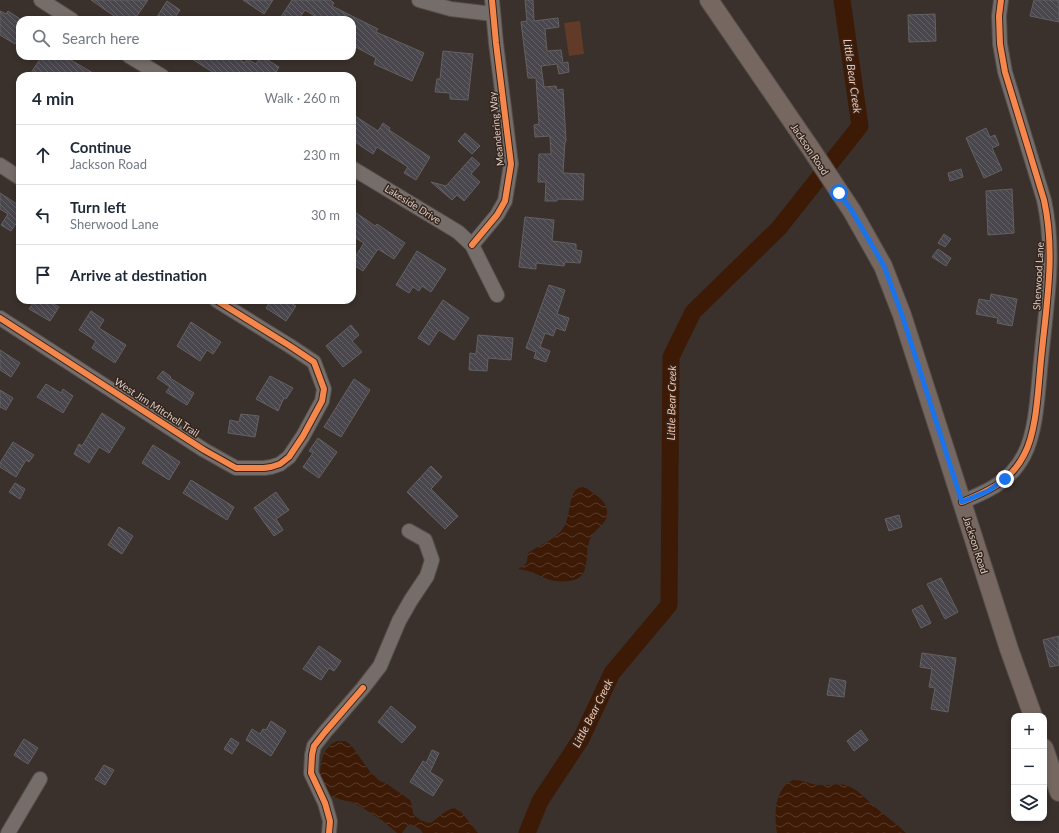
<!DOCTYPE html>
<meta charset="utf-8">
<style>
body{margin:0;font-family:Lato,sans-serif;background:#f6f6f7;color:#1f2937}
.controls{position:absolute;right:12px;bottom:12px;display:grid;overflow:hidden;border-radius:8px;box-shadow:0 2px 6px #0003}
.controls button{width:36px;height:36px;display:grid;place-items:center;padding:0;border:0;border-bottom:1px solid #e0e1e3;background:#fff;color:#1f2937;font:20px sans-serif}
.stop{position:absolute;width:12px;height:12px;margin:-9px;border:3px solid #1a73e8;border-radius:50%;background:#fff}
.stop.end{background:#1a73e8;border-color:#fff;box-shadow:0 1px 4px #0008}
.list{margin:0;padding:0;list-style:none}
h2{display:flex;justify-content:space-between;align-items:center;height:52px;margin:0;padding:0 16px;font-size:17px}
h2 small{font-size:13px;font-weight:400;color:#747a83}
.list li{display:grid;grid-template-columns:26px 1fr auto;gap:12px;align-items:center;box-sizing:border-box;height:60px;padding:0 16px;border-top:1px solid #e0e1e3}
.list b{display:block;font-size:15px;white-space:nowrap}
.list p{margin:0;font-size:13px;white-space:nowrap;color:#747a83}
.list em{font-size:13px;font-style:normal;color:#747a83}
.icon{flex:none;width:22px;height:22px;fill:none;stroke:currentColor;stroke-width:2;stroke-linecap:round;stroke-linejoin:round}
.map{position:relative;flex:none;width:1059px;height:833px;overflow:hidden}
.search{position:absolute;background:#fff;box-shadow:0 2px 6px #0003;left:16px;top:16px;width:340px;height:44px;display:flex;align-items:center;gap:10px;box-sizing:border-box;padding:0 14px;border-radius:12px;color:#747a83;font-size:15px}
.panel{position:absolute;background:#fff;box-shadow:0 2px 6px #0003;left:16px;top:72px;width:340px;height:232px;border-radius:12px}
.map>svg:first-child{display:block}
.garden{fill:#613b27}
.water{fill:url(#water-waves)}
.lines{fill:none;stroke-linecap:round;stroke-linejoin:round}
.river{stroke:#3c1a06;stroke-width:17}
.building{fill:url(#building-back-hatch);stroke:#646162}
.minor-casing{stroke:#554d49;stroke-width:16}
.major-casing{stroke:#554d49;stroke-width:20}
.minor{stroke:#756d6a;stroke-width:14}
.major{stroke:#766861;stroke-width:18}
.cycleway-casing{stroke:#36251c;stroke-width:8}
.cycleway{stroke:#f5874c;stroke-width:6}
.route{stroke:#1a73e8;stroke-width:5}
.labels{text-anchor:middle;dominant-baseline:central;stroke-width:3;stroke-linejoin:round;paint-order:stroke}
.street-label{font-size:10px;fill:#dacfc9;stroke:#36251c}
.water-label{font-size:11px;font-style:italic;fill:#f7c5ab;stroke:#36251c}
</style>
<div class="map">
<svg width="1059" height="833" viewBox="0 0 1059 833">
<defs>
<pattern id="water-waves" width="16" height="10" patternUnits="userSpaceOnUse"><rect width="16" height="10" fill="#3c1a06"/><path d="M0 5q4-4 8 0t8 0" fill="none" stroke="#583a29"/></pattern>
<pattern id="building-back-hatch" width="6" height="6" patternUnits="userSpaceOnUse"><rect width="6" height="6" fill="#49464e"/><path d="M-1 5l2 2M0 0l6 6M5-1l2 2" fill="none" stroke="#636066"/></pattern>
</defs>
<rect width="100%" height="100%" fill="#3a312c"/>
<!-- garden -->
<path class="garden" d="M 580,21 L 584,54 L 569,56 L 564,23 Z"/>
<!-- water -->
<g class="water">
<path d="M 583,487 C 587,488 589,490 593,493 C 601,499 606,501 607,512 C 607,515 607,518 605,521 C 600,528 591,533 589,542 C 585,554 590,572 577,579 C 570,582 557,582 550,580 C 545,578 540,576 536,574 C 530,571 524,570 518,569 C 527,565 527,563 528,553 C 540,545 559,538 565,525 C 570,515 569,495 577,489 C 578,488 581,487 583,487 Z"/>
<path d="M 337,741 L 345,741 L 351,745 L 371,773 L 380,781 L 387,784 L 410,800 C 412,804 412,808 413,813 C 415,818 424,822 430,823 C 438,819 443,811 454,808 L 462,813 L 478,833 L 423,833 L 420,829 L 411,824 L 407,826 L 402,833 L 397,833 L 383,821 L 363,808 L 352,802 L 342,800 L 331,796 L 322,785 L 320,774 L 321,763 L 324,753 L 330,745 Z"/>
<path d="M 793,780 C 804,780 811,785 821,785 C 829,786 837,783 845,785 C 858,789 865,798 875,807 C 885,816 896,823 906,833 L 777,833 C 774,814 774,789 793,780 Z"/>
</g>
<g class="lines">
<!-- river -->
<path class="river" d="M 527,833 L 540,801 L 581,739 L 612,673 L 669,605 L 671,357 L 693,312 L 779,228 L 860,126 L 842,0"/>
</g>
<!-- building -->
<g class="building">
<path d="M 91,0 L 148,0 L 134,20 L 120,20 Z"/>
<path d="M 243,0 L 273,0 L 264,14 Z"/>
<path d="M 292,0 L 330,0 L 334,3 L 332,6 L 378,29 L 376,32 L 424,53 L 412,81 L 374,64 L 376,58 L 352,45 L 352,20 L 321,20 L 305,10 L 298,20 L 279,20 Z"/>
<path d="M 525,0 L 533,0 L 534,21 L 558,18 L 559,27 L 545,29 L 547,51 L 561,50 L 563,63 L 568,62 L 569,72 L 559,74 L 557,64 L 541,66 L 544,87 L 556,86 L 557,90 L 563,89 L 566,141 L 565,142 L 563,173 L 584,174 L 583,200 L 557,199 L 557,201 L 545,201 L 546,182 L 538,182 L 539,154 L 551,154 L 550,136 L 535,137 L 534,125 L 539,124 L 536,78 L 528,78 L 521,22 L 527,21 Z"/>
<path d="M 1034,0 L 1059,0 L 1059,22 L 1030,16 Z"/>
<path d="M 167,1 L 180,10 L 173,20 L 155,20 Z"/>
<path d="M 0,11 L 6,14 L 8,11 L 20,19 L 20,36 L 15,44 L 0,35 Z"/>
<path d="M 935,14 L 936,41 L 909,42 L 908,15 Z"/>
<path d="M 443,51 L 473,54 L 468,100 L 450,99 L 450,93 L 435,92 L 437,79 L 440,79 Z"/>
<path d="M 42,56 L 64,56 L 98,76 L 29,76 Z"/>
<path d="M 187,56 L 234,56 L 245,63 L 247,59 L 256,64 L 261,56 L 279,67 L 274,76 L 219,76 Z"/>
<path d="M 352,114 L 378,131 L 383,123 L 390,128 L 389,130 L 430,157 L 416,180 L 404,173 L 408,167 L 377,147 L 373,154 L 352,140 Z"/>
<path d="M 986,128 L 990,137 L 995,135 L 999,145 L 992,148 L 1002,170 L 984,178 L 966,138 Z"/>
<path d="M 465,133 L 480,146 L 472,154 L 458,141 Z"/>
<path d="M 472,157 L 480,164 L 471,174 L 480,182 L 464,201 L 457,195 L 452,200 L 431,182 L 446,186 Z"/>
<path d="M 961,169 L 963,177 L 950,181 L 948,173 Z"/>
<path d="M 1012,189 L 1014,233 L 988,235 L 986,191 Z"/>
<path d="M 0,193 L 20,206 L 20,218 L 11,231 L 1,225 L 8,214 L 0,209 Z"/>
<path d="M 352,210 L 375,226 L 377,224 L 405,243 L 394,259 L 378,249 L 363,271 L 352,264 L 352,262 L 364,243 L 352,236 Z"/>
<path d="M 525,217 L 554,220 L 552,241 L 576,244 L 576,250 L 582,251 L 580,263 L 565,262 L 564,266 L 536,263 L 536,269 L 519,267 Z"/>
<path d="M 944,234 L 951,239 L 945,247 L 938,243 Z"/>
<path d="M 938,249 L 951,258 L 946,266 L 932,257 Z"/>
<path d="M 417,251 L 446,269 L 431,292 L 422,286 L 419,291 L 413,287 L 409,293 L 396,285 Z"/>
<path d="M 549,285 L 565,290 L 557,314 L 569,318 L 565,331 L 556,328 L 553,336 L 545,333 L 540,347 L 550,351 L 546,362 L 534,358 L 536,352 L 526,348 Z"/>
<path d="M 991,294 L 1017,299 L 1012,326 L 997,323 L 998,318 L 976,314 L 979,299 L 990,301 Z"/>
<path d="M 35,300 L 47,300 L 59,307 L 50,321 L 29,309 Z"/>
<path d="M 271,300 L 286,300 L 296,306 L 286,321 L 266,308 Z"/>
<path d="M 443,300 L 469,318 L 454,340 L 439,330 L 429,345 L 418,338 Z"/>
<path d="M 91,311 L 104,320 L 99,328 L 126,345 L 115,363 L 92,348 L 96,341 L 79,330 Z"/>
<path d="M 191,322 L 221,342 L 213,354 L 207,350 L 200,361 L 177,346 Z"/>
<path d="M 351,325 L 359,335 L 352,341 L 362,352 L 343,367 L 326,346 Z"/>
<path d="M 478,335 L 513,338 L 511,360 L 488,358 L 487,371 L 469,370 L 470,353 L 476,354 Z"/>
<path d="M 0,350 L 20,363 L 11,377 L 0,370 Z"/>
<path d="M 163,371 L 171,377 L 170,378 L 194,393 L 187,405 L 166,392 L 170,387 L 157,378 Z"/>
<path d="M 270,376 L 293,388 L 286,399 L 284,398 L 278,411 L 256,399 Z"/>
<path d="M 354,379 L 370,390 L 341,437 L 324,427 Z"/>
<path d="M 46,384 L 61,393 L 63,389 L 73,396 L 63,413 L 37,397 Z"/>
<path d="M 0,390 L 13,398 L 6,410 L 0,407 Z"/>
<path d="M 102,413 L 125,428 L 109,453 L 99,447 L 89,463 L 74,454 L 79,444 L 82,446 Z"/>
<path d="M 241,414 L 259,416 L 255,437 L 228,433 L 230,420 L 239,422 Z"/>
<path d="M 318,438 L 337,452 L 319,478 L 303,467 L 313,453 L 309,451 Z"/>
<path d="M 13,442 L 34,455 L 29,462 L 26,460 L 16,477 L 0,467 L 0,463 Z"/>
<path d="M 153,445 L 180,462 L 169,480 L 142,463 Z"/>
<path d="M 431,466 L 442,477 L 431,489 L 458,516 L 445,529 L 407,492 Z"/>
<path d="M 191,480 L 234,507 L 227,520 L 183,493 Z"/>
<path d="M 15,483 L 25,489 L 20,499 L 9,492 Z"/>
<path d="M 276,492 L 289,510 L 276,519 L 283,530 L 274,536 L 254,508 Z"/>
<path d="M 899,515 L 902,527 L 889,531 L 885,519 Z"/>
<path d="M 119,527 L 133,536 L 122,554 L 108,545 Z"/>
<path d="M 941,578 L 958,612 L 945,619 L 927,584 Z"/>
<path d="M 922,605 L 931,623 L 921,628 L 912,610 Z"/>
<path d="M 1059,636 L 1059,665 L 1050,667 L 1043,640 Z"/>
<path d="M 319,646 L 341,661 L 334,671 L 329,668 L 321,680 L 303,669 Z"/>
<path d="M 922,653 L 956,658 L 948,712 L 931,709 L 935,688 L 929,687 L 932,669 L 920,667 Z"/>
<path d="M 830,678 L 846,681 L 844,697 L 827,695 Z"/>
<path d="M 391,706 L 416,727 L 402,743 L 378,722 Z"/>
<path d="M 271,721 L 286,731 L 271,756 L 246,740 L 252,729 L 260,734 L 263,729 L 266,730 Z"/>
<path d="M 861,730 L 868,740 L 854,751 L 847,741 Z"/>
<path d="M 231,738 L 239,743 L 232,754 L 224,749 Z"/>
<path d="M 24,739 L 38,748 L 28,764 L 14,755 Z"/>
<path d="M 432,750 L 439,753 L 430,772 L 443,780 L 433,796 L 410,782 L 423,761 L 426,763 Z"/>
<path d="M 104,765 L 114,770 L 105,785 L 95,779 Z"/>
</g>
<g class="lines">
<defs>
<g id="minor">
<path d="M 41,0 L 72,20"/>
<path d="M 419,0 L 451,9 L 493,14"/>
<path d="M 129,56 L 162,76"/>
<path d="M 0,165 L 20,178"/>
<path d="M 352,168 L 458,232 L 472,245 L 497,295"/>
<path d="M 472,245 L 497,215 L 505,201 L 511,164 L 496,43 L 492,0"/>
<path d="M 0,318 L 204,450 L 236,468 L 264,468 L 271,467 L 280,464 L 289,457 L 303,436 L 322,401 L 324,389 L 314,362 L 290,346 L 216,300"/>
<path d="M 962,502 C 988,491 1010,482 1024,455 C 1037,431 1038,388 1041,360 C 1046,306 1056,254 1044,200 L 1005,72 L 1000,44 L 999,16 L 1001,0"/>
<path d="M 8,833 L 40,779"/>
<path d="M 329,833 L 330,821 L 325,803 L 311,773 L 312,755 L 314,746 L 325,732 L 363,688 L 380,666 L 399,621 L 411,600 L 427,576 L 432,560 L 425,540 L 409,531"/>
</g>
<g id="major">
<path d="M 709,0 L 811,149 L 852,211 L 883,266 L 902,315 L 1009,649 L 1033,716"/>
<path d="M 1044,748 L 1059,792"/>
</g>
</defs>
<!-- minor casing -->
<use href="#minor" class="minor-casing"/>
<!-- major casing -->
<use href="#major" class="major-casing"/>
<!-- minor -->
<use href="#minor" class="minor"/>
<!-- major -->
<use href="#major" class="major"/>
<defs>
<g id="cycleway">
<path d="M 472,245 L 497,215 L 505,201 L 511,164 L 496,43 L 492,0"/>
<path d="M 0,318 L 204,450 L 236,468 L 264,468 L 271,467 L 280,464 L 289,457 L 303,436 L 322,401 L 324,389 L 314,362 L 290,346 L 216,300"/>
<path d="M 962,502 C 988,491 1010,482 1024,455 C 1037,431 1038,388 1041,360 C 1046,306 1056,254 1044,200 L 1005,72 L 1000,44 L 999,16 L 1001,0"/>
<path d="M 329,833 L 330,821 L 325,803 L 311,773 L 312,755 L 314,746 L 325,732 L 363,688"/>
</g>
</defs>
<!-- cycleway casing -->
<use href="#cycleway" class="cycleway-casing"/>
<!-- cycleway -->
<use href="#cycleway" class="cycleway"/>
</g>
<g class="lines">
<!-- route -->
<path class="route" d="M 839,193 L 852,211 L 884,266 L 902,315 L 962,502 L 988,491 L 1005,479"/>
</g>
<g class="labels">
<!-- street labels -->
<g class="street-label">
<text transform="translate(496 129) rotate(-96)">Meandering Way</text>
<text transform="translate(810 149) rotate(56)">Jackson Road</text>
<text transform="translate(413 204) rotate(32)">Lakeside Drive</text>
<text transform="translate(1038 276) rotate(-87)">Sherwood Lane</text>
<text transform="translate(157 407) rotate(33)">West Jim Mitchell Trail</text>
<text transform="translate(976 545) rotate(72)">Jackson Road</text>
</g>
<!-- water labels -->
<g class="water-label">
<text transform="translate(853 76) rotate(82)">Little Bear Creek</text>
<text transform="translate(671 403) rotate(-89)">Little Bear Creek</text>
<text transform="translate(592 713) rotate(-63)">Little Bear Creek</text>
</g>
</g>
</svg>
<div class="controls">
<button>+</button>
<button>−</button>
<button><svg class="icon" aria-label="layers" viewBox="0 0 24 24"><path d="M12 4l9 5-9 5-9-5zM3 14l9 5 9-5"/></svg></button>
</div>
<div class="stop" style="left:839px;top:193px"></div>
<div class="stop end" style="left:1005px;top:479px"></div>
<div class="search"><svg class="icon" aria-label="search" viewBox="0 0 24 24"><circle cx="10" cy="10" r="6"/><path d="M15 15l6 6"/></svg>Search here</div>
<section class="panel">
<h2>4 min<small>Walk · 260 m</small></h2>
<ul class="list">
<li><svg class="icon" aria-label="ahead" viewBox="0 0 24 24"><path d="M12 20V5M6 11l6-6 6 6"/></svg><div><b>Continue</b><p>Jackson Road</p></div><em>230 m</em></li>
<li><svg class="icon" aria-label="left" viewBox="0 0 24 24"><path d="M17 20v-9H6M10 6l-5 5 5 5"/></svg><div><b>Turn left</b><p>Sherwood Lane</p></div><em>30 m</em></li>
<li><svg class="icon" aria-label="arrive" viewBox="0 0 24 24"><path d="M6 21V4h12l-3 4 3 4H6"/></svg><div><b>Arrive at destination</b></div></li>
</ul>
</section>
</div>
